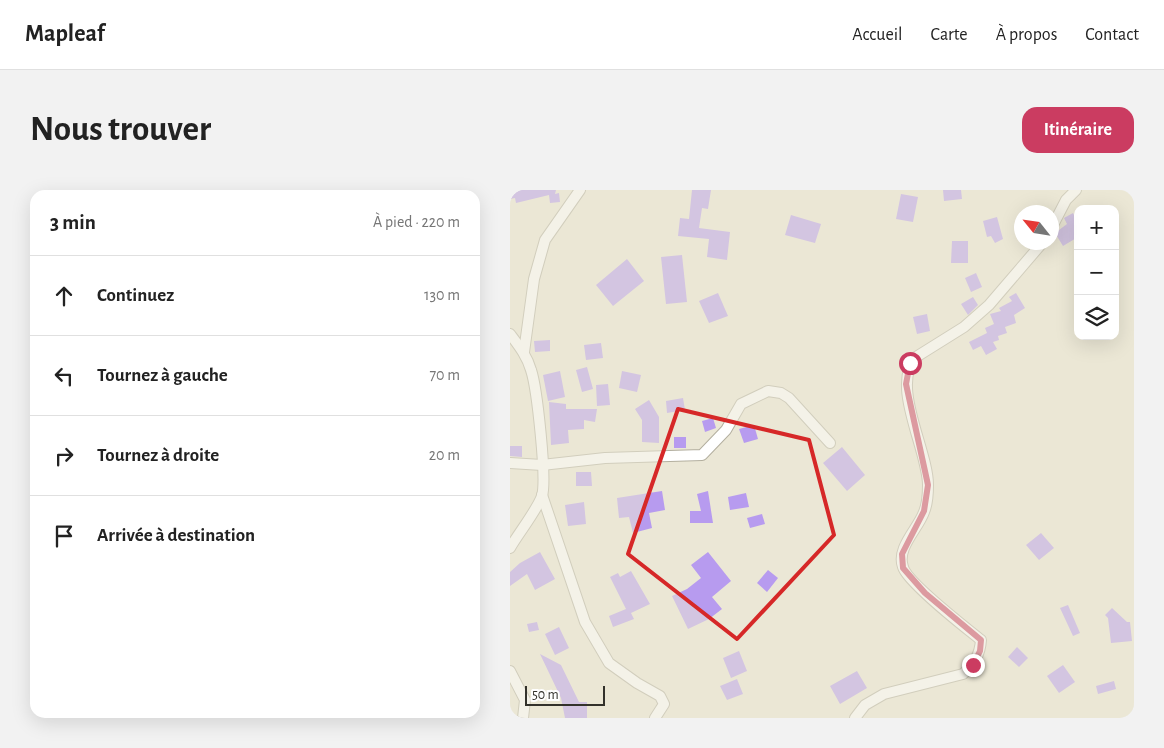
<!DOCTYPE html>
<html lang="fr">
<meta charset="utf-8">
<style>
body{margin:0;font-family:"Alegreya Sans",sans-serif;background:#f2f2f2;color:#222}
.controls{position:absolute;right:15px;top:15px;display:grid;overflow:hidden;border-radius:10px;box-shadow:0 5px 20px #0002}
.controls button{width:45px;height:45px;display:grid;place-items:center;padding:0;border:0;border-bottom:1px solid #e0e0e0;background:#fff;color:#222;font:25px sans-serif}
.compass{position:absolute;left:504px;top:15px;width:45px;height:45px;border-radius:50%;background:#fff;box-shadow:0 5px 20px #0002;rotate:300deg}
.scale{position:absolute;left:15px;bottom:12px;width:80px;box-sizing:border-box;padding-left:5px;border:2px solid #33322b;border-top:0;font-size:14px;line-height:18px;white-space:nowrap;color:#33322b;-webkit-text-stroke:4px #fff;paint-order:stroke}
.stop{position:absolute;width:15px;height:15px;margin:-11px;border:4px solid #cb3c61;border-radius:50%;background:#fff}
.stop.end{background:#cb3c61;border-color:#fff;box-shadow:0 1px 5px #0008}
.list{margin:0;padding:0;list-style:none}
h2{display:flex;justify-content:space-between;align-items:center;height:65px;margin:0;padding:0 20px;font-size:21px}
h2 small{font-size:16px;font-weight:400;color:#767676}
.list li{display:grid;grid-template-columns:32px 1fr auto;gap:15px;align-items:center;box-sizing:border-box;height:80px;padding:0 20px;border-top:1px solid #e0e0e0}
.list b{display:block;font-size:19px;white-space:nowrap}
.list em{font-size:16px;font-style:normal;color:#767676}
.icon{flex:none;width:28px;height:28px;fill:none;stroke:currentColor;stroke-width:2;stroke-linecap:round;stroke-linejoin:round}
.map{position:relative;flex:none;width:624px;height:528px;overflow:hidden;border-radius:15px}
header{display:flex;align-items:center;gap:30px;box-sizing:border-box;height:70px;padding:0 25px;background:#fff;border-bottom:1px solid #e0e0e0}
header strong{font-size:24px}
nav{display:flex;gap:28px;margin-inline-start:auto;font-size:18px}
.intro{display:flex;align-items:center;justify-content:space-between;box-sizing:border-box;height:120px;padding:0 30px}
h1{margin:0;font-size:35px}
.button{padding:12px 22px;border-radius:15px;background:#cb3c61;color:#fff;font-size:18px;font-weight:700}
main{display:flex;gap:30px;padding:0 30px}
aside{flex:1;background:#fff;border-radius:15px;box-shadow:0 5px 20px #0002}
.map>svg:first-child{display:block}
.building{fill:#b79bef}
.lines{fill:none;stroke-linecap:round;stroke-linejoin:round}
.street-casing{stroke:#b3af9f;stroke-width:12}
.street{stroke:#fff;stroke-width:10}
.route{stroke:#cb3c61;stroke-width:6}
.marked{fill:none;stroke:#d62828;stroke-width:4;stroke-linejoin:round}
</style>
<header>
<strong>Mapleaf</strong>
<nav><a>Accueil</a><a>Carte</a><a>À propos</a><a>Contact</a></nav>
</header>
<div class="intro"><h1>Nous trouver</h1><a class="button">Itinéraire</a></div>
<main>
<aside>
<h2>3 min<small>À pied · 220 m</small></h2>
<ul class="list">
<li><svg class="icon" aria-label="ahead" viewBox="0 0 24 24"><path d="M12 20V5M6 11l6-6 6 6"/></svg><div><b>Continuez</b></div><em>130 m</em></li>
<li><svg class="icon" aria-label="left" viewBox="0 0 24 24"><path d="M17 20v-9H6M10 6l-5 5 5 5"/></svg><div><b>Tournez à gauche</b></div><em>70 m</em></li>
<li><svg class="icon" aria-label="right" viewBox="0 0 24 24"><path d="M7 20v-9h11M14 6l5 5-5 5"/></svg><div><b>Tournez à droite</b></div><em>20 m</em></li>
<li><svg class="icon" aria-label="arrive" viewBox="0 0 24 24"><path d="M6 21V4h12l-3 4 3 4H6"/></svg><div><b>Arrivée à destination</b></div></li>
</ul>
</aside>
<div class="map">
<svg width="624" height="528" viewBox="0 0 624 528">
<rect width="100%" height="100%" fill="#ebe7d6"/>
<!-- building -->
<g class="building">
<path d="M 0,0 L 46,0 L 45,4 L 49,3 L 50,12 L 40,13 L 39,5 L 6,13 L 5,8 L 0,9 Z"/>
<path d="M 182,0 L 201,0 L 198,19 L 192,18 L 189,38 L 220,42 L 217,70 L 197,67 L 199,49 L 168,46 L 170,28 L 179,29 Z"/>
<path d="M 433,0 L 451,0 L 452,9 L 434,11 Z"/>
<path d="M 391,4 L 408,7 L 403,32 L 386,29 Z"/>
<path d="M 563,23 L 568,33 L 568,47 L 553,56 L 545,43 L 557,34 L 554,28 Z"/>
<path d="M 281,25 L 311,34 L 305,53 L 275,45 Z"/>
<path d="M 487,27 L 493,49 L 485,53 L 481,46 L 477,47 L 473,31 Z"/>
<path d="M 442,51 L 458,51 L 458,73 L 441,73 Z"/>
<path d="M 172,65 L 177,112 L 156,114 L 151,67 Z"/>
<path d="M 117,69 L 134,91 L 103,116 L 86,95 Z"/>
<path d="M 466,83 L 472,97 L 461,102 L 455,88 Z"/>
<path d="M 208,103 L 218,126 L 199,133 L 189,111 Z"/>
<path d="M 506,103 L 515,118 L 504,125 L 506,133 L 495,137 L 497,143 L 488,146 L 489,150 L 483,152 L 487,159 L 476,165 L 471,156 L 463,160 L 459,152 L 477,143 L 475,138 L 484,134 L 480,124 L 491,121 L 489,118 L 502,111 L 499,107 Z"/>
<path d="M 463,107 L 468,115 L 458,125 L 451,114 Z"/>
<path d="M 417,124 L 420,141 L 407,144 L 403,127 Z"/>
<path d="M 40,150 L 40,161 L 25,162 L 24,151 Z"/>
<path d="M 91,153 L 93,168 L 76,170 L 74,155 Z"/>
<path d="M 77,177 L 83,199 L 72,202 L 66,180 Z"/>
<path d="M 50,181 L 55,207 L 38,211 L 33,185 Z"/>
<path d="M 112,181 L 131,185 L 127,202 L 109,198 Z"/>
<path d="M 98,194 L 100,215 L 87,216 L 86,195 Z"/>
<path d="M 173,208 L 175,220 L 157,223 L 156,211 Z"/>
<path d="M 139,210 L 149,227 L 149,253 L 132,252 L 132,230 L 125,219 Z"/>
<path d="M 39,212 L 56,214 L 56,219 L 87,219 L 85,232 L 74,230 L 74,239 L 58,240 L 59,253 L 41,255 Z"/>
<path d="M 203,228 L 206,238 L 195,242 L 192,231 Z"/>
<path d="M 244,235 L 248,249 L 234,253 L 229,239 Z"/>
<rect x="164" y="247" width="12" height="11"/>
<path d="M 0,256 L 12,256 L 12,267 L 0,266 Z"/>
<path d="M 332,257 L 355,285 L 337,301 L 313,273 Z"/>
<path d="M 66,282 L 81,282 L 82,296 L 66,296 Z"/>
<path d="M 152,301 L 155,320 L 139,323 L 142,338 L 123,343 L 119,327 L 109,328 L 107,308 Z"/>
<path d="M 198,301 L 203,333 L 180,333 L 180,321 L 191,321 L 187,304 Z"/>
<path d="M 236,303 L 239,317 L 220,320 L 218,307 Z"/>
<path d="M 74,312 L 76,334 L 58,336 L 55,315 Z"/>
<path d="M 252,324 L 255,334 L 240,338 L 237,328 Z"/>
<path d="M 531,343 L 544,358 L 529,370 L 516,355 Z"/>
<path d="M 30,362 L 45,389 L 25,400 L 17,384 L 0,396 L 0,382 L 10,373 Z"/>
<path d="M 198,362 L 221,391 L 202,407 L 212,419 L 199,429 L 178,439 L 162,406 L 177,399 L 191,388 L 181,375 Z"/>
<path d="M 258,380 L 268,388 L 257,402 L 247,393 Z"/>
<path d="M 121,381 L 140,414 L 121,423 L 124,429 L 103,437 L 99,426 L 116,419 L 100,387 L 108,383 L 110,387 Z"/>
<path d="M 558,415 L 570,443 L 563,446 L 550,418 Z"/>
<path d="M 602,418 L 617,432 L 620,432 L 622,451 L 601,453 L 598,428 L 595,425 Z"/>
<path d="M 27,432 L 29,440 L 19,442 L 17,434 Z"/>
<path d="M 49,437 L 59,458 L 45,465 L 35,444 Z"/>
<path d="M 507,457 L 518,468 L 509,477 L 498,467 Z"/>
<path d="M 229,461 L 237,481 L 221,488 L 213,468 Z"/>
<path d="M 30,464 L 51,475 L 69,512 L 77,512 L 77,528 L 55,528 L 51,508 Z"/>
<path d="M 553,475 L 565,492 L 549,503 L 537,486 Z"/>
<path d="M 347,481 L 357,498 L 330,514 L 320,496 Z"/>
<path d="M 227,489 L 233,504 L 217,510 L 210,496 Z"/>
<path d="M 604,491 L 606,499 L 588,504 L 586,496 Z"/>
</g>
<g class="lines">
<defs>
<g id="street">
<path d="M 542,37 L 556,10 L 566,0"/>
<path d="M 0,144 C 9,156 17,166 21,180 C 27,198 37,289 32,306 C 27,320 8,344 0,358"/>
<path d="M 14,162 L 24,89 L 35,50 L 70,0"/>
<path d="M 0,273 L 32,275 L 95,268 L 192,265 L 216,240 L 231,214 L 258,201 L 271,203 L 279,208 L 320,253"/>
<path d="M 32,305 L 75,432 L 99,473 L 127,493 L 150,506 L 154,514 L 145,528"/>
<path d="M 0,481 L 15,510 L 13,528"/>
<path d="M 345,528 L 355,515 L 374,504 L 453,484 C 464,474 470,465 471,450 C 456,438 397,392 393,377 C 386,358 408,339 414,322 C 417,315 418,303 418,295 C 418,260 380,195 406,167 L 454,137 L 479,115 L 533,52"/>
</g>
</defs>
<!-- street casing -->
<use href="#street" class="street-casing"/>
<!-- street -->
<use href="#street" class="street"/>
</g>
<g class="lines">
<!-- route -->
<path class="route" d="M 400,173 L 396,194 L 418,295 L 414,321 L 392,364 L 393,378 L 415,403 L 471,450 L 470,461 L 463,475"/>
</g>
<!-- marked area -->
<path d="M0 0H624V528H0ZM 168,219 L 299,250 L 324,345 L 227,449 L 118,364 Z" fill="#ebe7d6" fill-opacity=".55" fill-rule="evenodd"/>
<path class="marked" d="M 168,219 L 299,250 L 324,345 L 227,449 L 118,364 Z"/>
</svg>
<div class="controls">
<button>+</button>
<button>−</button>
<button><svg class="icon" aria-label="layers" viewBox="0 0 24 24"><path d="M12 4l9 5-9 5-9-5zM3 14l9 5 9-5"/></svg></button>
</div>
<svg class="compass" viewBox="-18 -18 36 36"><path d="M0-13l5 13h-10z" fill="#e53935"/><path d="M0 13l5-13h-10z" fill="#767676"/></svg>
<div class="scale">50 m</div>
<div class="stop" style="left:400px;top:173px"></div>
<div class="stop end" style="left:463px;top:475px"></div>
</div>
</main>
